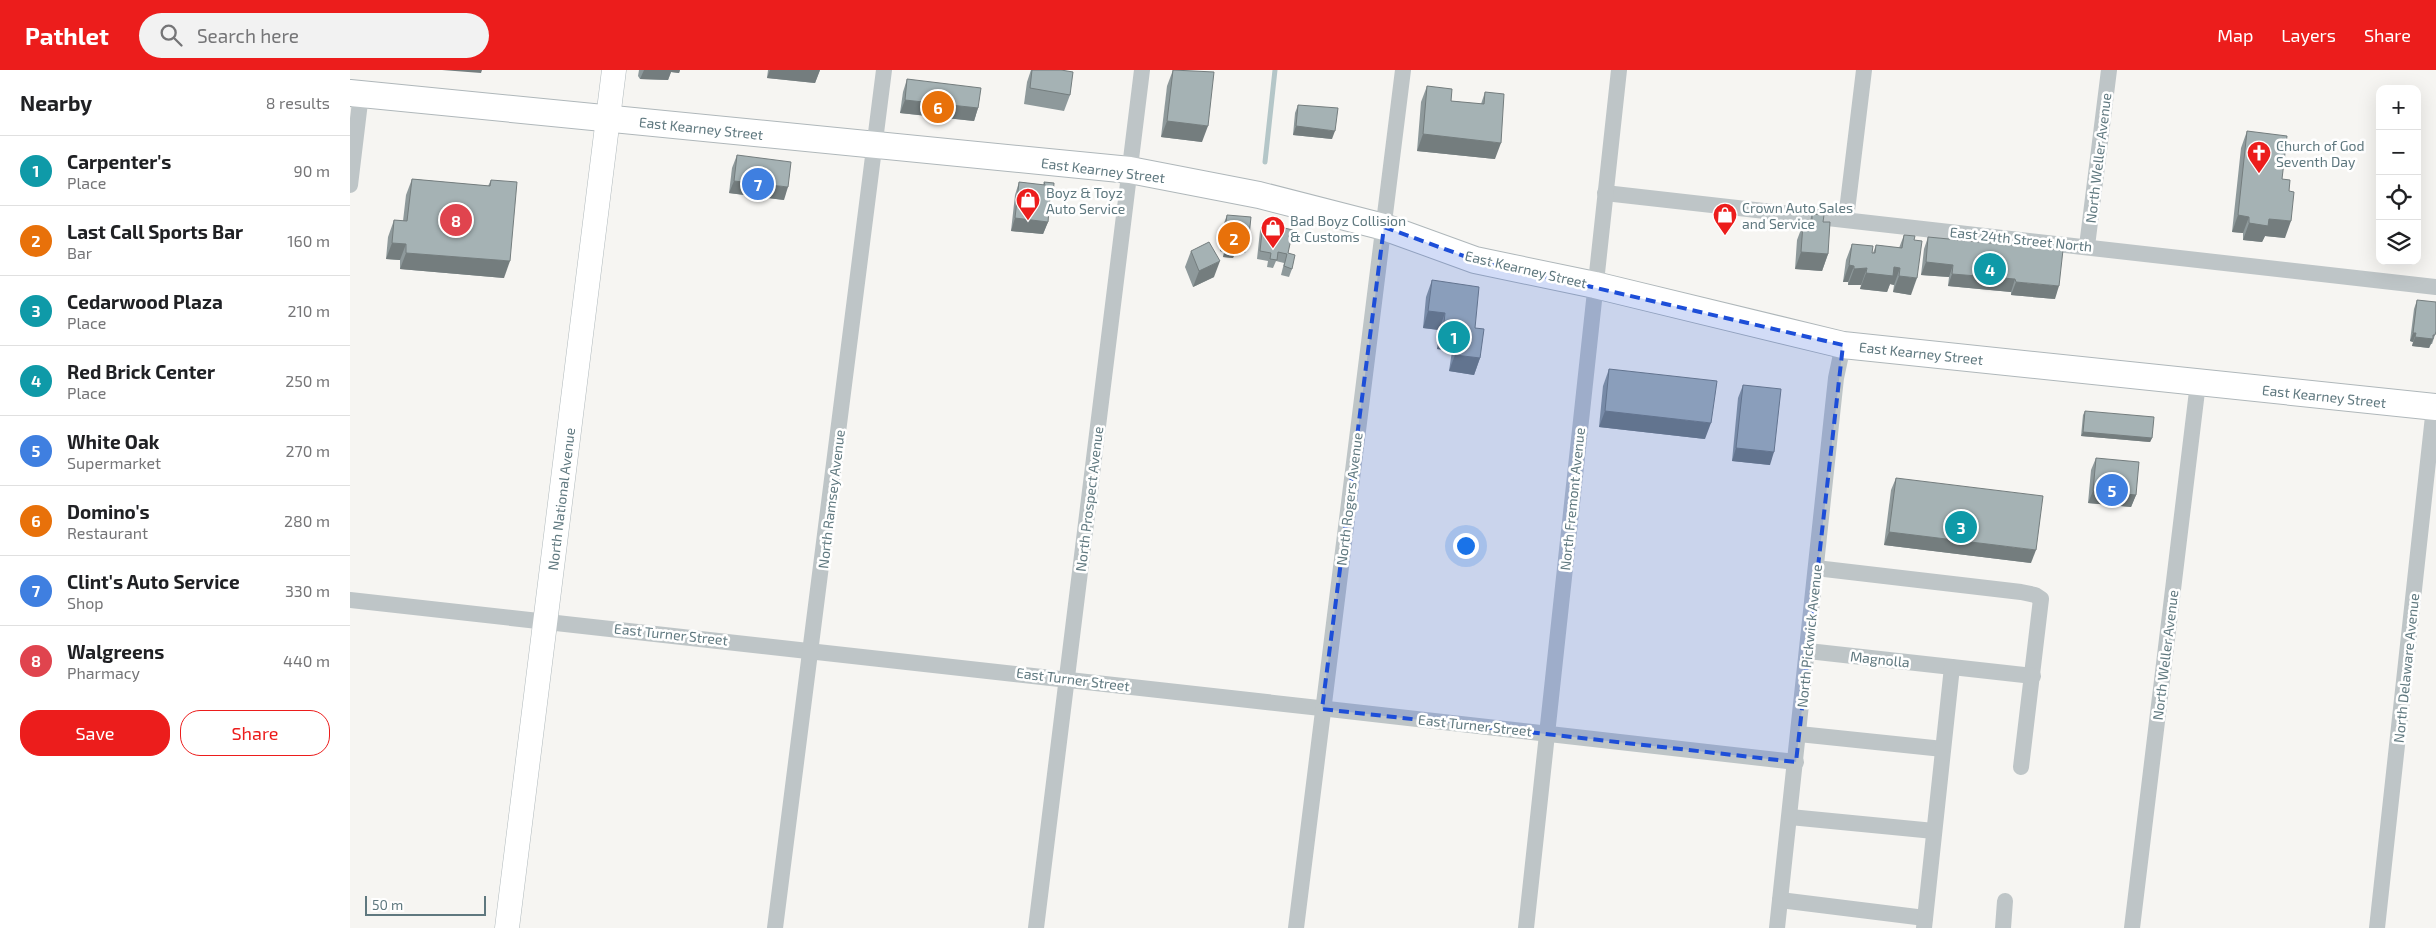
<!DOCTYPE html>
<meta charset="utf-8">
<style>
body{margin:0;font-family:"Exo 2",sans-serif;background:#f2f2f2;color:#202124}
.controls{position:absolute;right:15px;top:15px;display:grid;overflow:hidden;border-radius:10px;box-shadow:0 5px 20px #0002}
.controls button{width:45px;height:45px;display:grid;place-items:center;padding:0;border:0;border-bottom:1px solid #e0e0e0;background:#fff;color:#202124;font:25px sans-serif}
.scale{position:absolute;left:15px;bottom:12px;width:121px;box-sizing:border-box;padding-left:5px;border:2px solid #5f787f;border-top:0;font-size:14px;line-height:18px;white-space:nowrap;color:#5f787f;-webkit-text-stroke:4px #fff;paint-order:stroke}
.you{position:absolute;left:1115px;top:475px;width:18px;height:18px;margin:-12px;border:4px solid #fff;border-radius:50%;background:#1a73e8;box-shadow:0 0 0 8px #1a73e833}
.badge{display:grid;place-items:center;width:32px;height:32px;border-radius:50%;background:#ec1d1c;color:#fff;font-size:16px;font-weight:700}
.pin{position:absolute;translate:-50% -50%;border:2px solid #fff;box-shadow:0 1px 5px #0006}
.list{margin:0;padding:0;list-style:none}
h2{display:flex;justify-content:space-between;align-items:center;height:65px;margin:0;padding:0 20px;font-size:21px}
h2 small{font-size:16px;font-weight:400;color:#757577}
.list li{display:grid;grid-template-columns:32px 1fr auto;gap:15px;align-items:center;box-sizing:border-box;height:70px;padding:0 20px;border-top:1px solid #e0e0e0}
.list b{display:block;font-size:19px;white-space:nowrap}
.list p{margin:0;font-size:16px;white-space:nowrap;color:#757577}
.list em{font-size:16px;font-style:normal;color:#757577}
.actions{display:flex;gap:10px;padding:15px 20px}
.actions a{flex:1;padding:11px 0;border:1px solid #ec1d1c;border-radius:20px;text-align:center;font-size:18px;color:#ec1d1c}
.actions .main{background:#ec1d1c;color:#fff}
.icon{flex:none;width:28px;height:28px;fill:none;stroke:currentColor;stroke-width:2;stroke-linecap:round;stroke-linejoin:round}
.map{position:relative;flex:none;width:2086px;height:858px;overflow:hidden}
header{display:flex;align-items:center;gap:30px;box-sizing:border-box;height:70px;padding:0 25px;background:#ec1d1c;color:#fff}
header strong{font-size:24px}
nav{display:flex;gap:28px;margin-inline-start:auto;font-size:18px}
.search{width:350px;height:45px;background:#f2f2f2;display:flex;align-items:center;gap:12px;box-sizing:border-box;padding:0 18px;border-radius:28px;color:#757577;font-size:19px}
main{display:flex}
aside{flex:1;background:#fff}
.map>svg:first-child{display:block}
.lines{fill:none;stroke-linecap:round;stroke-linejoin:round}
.stream{stroke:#b4c6c8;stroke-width:5}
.secondary-casing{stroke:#b0b9bc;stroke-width:25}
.primary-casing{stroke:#afb7ba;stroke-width:28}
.street{stroke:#bec5c7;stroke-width:16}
.secondary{stroke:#fff;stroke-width:24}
.primary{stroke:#fff;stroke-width:26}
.wall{fill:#8e999b}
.shaded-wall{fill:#747d7e}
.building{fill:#a5b2b4;stroke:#747d7e}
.marked{fill:#1d4ed8;fill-opacity:0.2;stroke:#1d4ed8;stroke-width:4;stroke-dasharray:10 6;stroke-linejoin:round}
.labels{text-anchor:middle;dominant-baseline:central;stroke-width:5;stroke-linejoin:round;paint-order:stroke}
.street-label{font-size:14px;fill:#5f787f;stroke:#fff}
.poi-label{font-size:14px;fill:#5f787f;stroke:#fff;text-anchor:start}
</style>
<header>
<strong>Pathlet</strong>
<div class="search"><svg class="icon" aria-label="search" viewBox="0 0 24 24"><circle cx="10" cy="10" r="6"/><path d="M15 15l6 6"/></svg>Search here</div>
<nav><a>Map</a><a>Layers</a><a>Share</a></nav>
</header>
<main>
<aside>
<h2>Nearby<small>8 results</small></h2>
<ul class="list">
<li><span class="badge" style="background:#0f9aa8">1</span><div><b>Carpenter's</b><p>Place</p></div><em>90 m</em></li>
<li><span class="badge" style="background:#e8710a">2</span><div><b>Last Call Sports Bar</b><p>Bar</p></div><em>160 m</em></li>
<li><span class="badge" style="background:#0f9aa8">3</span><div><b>Cedarwood Plaza</b><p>Place</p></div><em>210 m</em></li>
<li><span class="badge" style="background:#0f9aa8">4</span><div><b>Red Brick Center</b><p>Place</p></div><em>250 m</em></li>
<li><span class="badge" style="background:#3f7fe0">5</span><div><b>White Oak</b><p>Supermarket</p></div><em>270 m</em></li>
<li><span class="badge" style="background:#e8710a">6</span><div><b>Domino's</b><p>Restaurant</p></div><em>280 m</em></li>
<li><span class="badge" style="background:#3f7fe0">7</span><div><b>Clint's Auto Service</b><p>Shop</p></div><em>330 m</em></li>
<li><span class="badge" style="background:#e0444e">8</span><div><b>Walgreens</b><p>Pharmacy</p></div><em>440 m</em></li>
</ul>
<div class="actions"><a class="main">Save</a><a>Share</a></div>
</aside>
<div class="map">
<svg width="2086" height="858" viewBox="0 0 2086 858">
<rect width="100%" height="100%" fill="#f6f5f2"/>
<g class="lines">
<!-- stream -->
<path class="stream" d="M 915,92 L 925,0"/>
<defs>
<path id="secondary" d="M 157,858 L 264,0"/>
<path id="primary" d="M 0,23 L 780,100 L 909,125 L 1034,157 L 1125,190 L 1245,215 L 1493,275 L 2086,337"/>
</defs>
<!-- secondary casing -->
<use href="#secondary" class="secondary-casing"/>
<!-- primary casing -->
<use href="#primary" class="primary-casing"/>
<!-- street -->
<g class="street">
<path d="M 0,115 L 11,24"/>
<path d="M 1255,123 L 2086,217"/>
<path d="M 1496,149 L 1514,0"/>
<path d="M 1737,176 L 1759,0"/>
<path d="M 1466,498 L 1671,522 L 1685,525 L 1691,529 L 1671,697"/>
<path d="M 0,530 C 482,581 964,638 1446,692"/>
<path d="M 1458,581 L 1683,606"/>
<path d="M 1449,664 L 1593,679"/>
<path d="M 1440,747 L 1584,761"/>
<path d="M 1430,830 L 1575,848"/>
<path d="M 425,858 L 534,0"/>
<path d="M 686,858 L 792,0"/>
<path d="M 946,858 L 1053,0"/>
<path d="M 1176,858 L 1269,0"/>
<path d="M 1427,858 L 1486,308 L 1493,275"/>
<path d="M 1574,858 L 1602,597"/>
<path d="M 1653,858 L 1655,831"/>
<path d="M 1782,858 L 1848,313"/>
<path d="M 2027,858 L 2084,337"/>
</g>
<!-- secondary -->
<use href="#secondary" class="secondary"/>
<!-- primary -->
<use href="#primary" class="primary"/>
</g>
<!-- wall -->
<g class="wall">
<path d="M 289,0 L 330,0 L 329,3 L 321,2 L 318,10 L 290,9 L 288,6 Z"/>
<path d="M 418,0 L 470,0 L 465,13 L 417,8 Z"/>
<path d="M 681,0 L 711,0 L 720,25 L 714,41 L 674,34 L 677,12 Z"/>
<path d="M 823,0 L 852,72 L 811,67 L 817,16 Z"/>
<path d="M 557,9 L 628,38 L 624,51 L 550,43 L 553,22 Z"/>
<path d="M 1077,16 L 1101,31 L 1131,34 L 1135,22 L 1145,89 L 1067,81 L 1071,32 Z"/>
<path d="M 948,35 L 982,69 L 943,65 L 945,43 Z"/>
<path d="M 1897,61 L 1932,109 L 1935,168 L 1915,166 L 1912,172 L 1893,170 L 1893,163 L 1882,162 L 1891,78 Z"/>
<path d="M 387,85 L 434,130 L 379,123 L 382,98 Z"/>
<path d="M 62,109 L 138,116 L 141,110 L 154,208 L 50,199 L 50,190 L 36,189 L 38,167 L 44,150 L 53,151 L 56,125 Z"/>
<path d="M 669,112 L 693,115 L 694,112 L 699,137 L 698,152 L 693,164 L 661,161 L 665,125 Z"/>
<path d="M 1462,144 L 1473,152 L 1478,184 L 1472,201 L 1445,199 L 1447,170 L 1453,154 L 1459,154 Z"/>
<path d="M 877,145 L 895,183 L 885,183 L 883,188 L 873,187 L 874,182 L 870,181 L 874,153 Z"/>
<path d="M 913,153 L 938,183 L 942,199 L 939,207 L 931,205 L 934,193 L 926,191 L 923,198 L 917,197 L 918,191 L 907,189 L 910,161 Z"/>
<path d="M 1554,165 L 1561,225 L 1543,222 L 1544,215 L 1540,214 L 1537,222 L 1510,219 L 1511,215 L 1498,215 L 1498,212 L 1493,212 L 1496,190 L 1502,174 L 1523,183 L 1526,175 L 1549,178 Z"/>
<path d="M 1578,167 L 1705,229 L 1661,225 L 1661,222 L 1598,216 L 1599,207 L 1571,205 L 1574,179 Z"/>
<path d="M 841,181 L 864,207 L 843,217 L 835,197 Z"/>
<path d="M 1082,210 L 1125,258 L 1130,288 L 1124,305 L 1099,301 L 1102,281 L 1087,279 L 1089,260 L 1073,258 L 1076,227 Z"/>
<path d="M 2067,230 L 2085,265 L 2082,274 L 2081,274 L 2079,278 L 2062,276 L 2063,272 L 2060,271 L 2064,239 Z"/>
<path d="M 1259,299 L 1355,369 L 1249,357 L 1253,316 Z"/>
<path d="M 1393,315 L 1420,395 L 1382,391 L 1388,328 Z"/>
<path d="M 1735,341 L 1802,368 L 1800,372 L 1731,366 L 1733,345 Z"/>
<path d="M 1746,388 L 1786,425 L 1781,437 L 1738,433 L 1741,400 Z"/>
<path d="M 1546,408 L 1681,493 L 1534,475 L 1541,420 Z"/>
</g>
<!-- shaded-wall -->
<g class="shaded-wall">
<path d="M 92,0 L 132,0 L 131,3 Z"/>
<path d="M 294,0 L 330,0 L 329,3 L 321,2 L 318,10 L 290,9 Z"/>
<path d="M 420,0 L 470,0 L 465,13 L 417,8 Z"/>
<path d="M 555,30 L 628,38 L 624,51 L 550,43 Z"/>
<path d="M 817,51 L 858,56 L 852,72 L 811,67 Z"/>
<path d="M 946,56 L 985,61 L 982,69 L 943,65 Z"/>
<path d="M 1073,64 L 1151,73 L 1145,89 L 1067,81 Z"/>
<path d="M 384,111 L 438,117 L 434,130 L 379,123 Z"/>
<path d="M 1888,145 L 1899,147 L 1893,163 L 1882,162 Z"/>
<path d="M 665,148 L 698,152 L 693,164 L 661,161 Z"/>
<path d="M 1919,149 L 1941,151 L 1935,168 L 1915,166 L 1912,172 L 1893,170 L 1899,153 Z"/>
<path d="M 42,173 L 56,174 L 50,190 L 36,189 Z"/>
<path d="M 873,173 L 877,173 L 874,182 L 870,181 Z"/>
<path d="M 886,174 L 898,175 L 895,183 L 885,183 L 883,188 L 873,187 L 876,179 Z"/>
<path d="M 1451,182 L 1478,184 L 1472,201 L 1445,199 Z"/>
<path d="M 56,183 L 160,191 L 154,208 L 50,199 Z"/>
<path d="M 870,191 L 864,207 L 843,217 L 849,201 Z"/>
<path d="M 1576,192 L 1603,195 L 1599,207 L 1571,205 Z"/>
<path d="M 1499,195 L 1504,196 L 1498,212 L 1493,212 Z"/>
<path d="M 1544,197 L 1550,198 L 1544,215 L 1540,214 L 1537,222 L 1510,219 L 1516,203 Z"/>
<path d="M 1517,198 L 1511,215 L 1498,215 L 1504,199 Z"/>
<path d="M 1602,204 L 1665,209 L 1661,222 L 1598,216 Z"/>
<path d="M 1549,206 L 1567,208 L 1561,225 L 1543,222 Z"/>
<path d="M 1666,212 L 1709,216 L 1705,229 L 1661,225 Z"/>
<path d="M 1078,241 L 1095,243 L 1089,260 L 1073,258 Z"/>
<path d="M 1093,263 L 1108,265 L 1102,281 L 1087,279 Z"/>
<path d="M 2063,263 L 2066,263 L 2063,272 L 2060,271 Z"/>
<path d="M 2065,267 L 2083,269 L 2079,278 L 2062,276 Z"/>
<path d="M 1105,285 L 1130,288 L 1124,305 L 1099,301 Z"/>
<path d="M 1255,341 L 1361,353 L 1355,369 L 1249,357 Z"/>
<path d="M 1733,362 L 1802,368 L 1800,372 L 1731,366 Z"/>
<path d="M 1386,378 L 1424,382 L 1420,395 L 1382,391 Z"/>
<path d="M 1743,421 L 1786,425 L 1781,437 L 1738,433 Z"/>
<path d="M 1539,462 L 1686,480 L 1681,493 L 1534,475 Z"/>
</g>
<!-- building -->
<g class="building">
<path d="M 682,0 L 711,0 L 723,2 L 720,25 L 680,18 Z"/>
<path d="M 823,0 L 864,2 L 858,56 L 817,51 Z"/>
<path d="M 557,9 L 631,18 L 628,38 L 555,30 Z"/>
<path d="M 1077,16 L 1102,19 L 1101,31 L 1134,34 L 1135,22 L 1154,24 L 1151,73 L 1073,64 Z"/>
<path d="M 948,35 L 988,38 L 985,61 L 946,56 Z"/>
<path d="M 1897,61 L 1937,66 L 1932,109 L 1940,110 L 1939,121 L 1944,122 L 1941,151 L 1919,149 L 1918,156 L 1899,153 L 1899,147 L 1888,145 Z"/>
<path d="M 387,85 L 441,92 L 438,117 L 384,111 Z"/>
<path d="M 62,109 L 140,116 L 141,110 L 167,112 L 160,191 L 56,183 L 56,174 L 42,173 L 44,150 L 57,151 Z"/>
<path d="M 669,112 L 695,115 L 694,112 L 704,113 L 703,127 L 700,128 L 698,152 L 665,148 Z"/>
<path d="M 1462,144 L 1474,145 L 1473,152 L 1480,152 L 1478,184 L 1451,182 L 1453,154 L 1462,154 Z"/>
<path d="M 877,145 L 901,147 L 898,175 L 886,174 L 886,180 L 876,179 L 877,173 L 873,173 Z"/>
<path d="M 913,153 L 943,160 L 938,183 L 945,185 L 942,199 L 934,196 L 937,184 L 928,182 L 927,190 L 920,189 L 921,183 L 910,181 Z"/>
<path d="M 1554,165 L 1565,166 L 1564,170 L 1572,171 L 1567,208 L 1549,206 L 1550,198 L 1544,197 L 1543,206 L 1516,203 L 1517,198 L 1504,199 L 1504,196 L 1499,195 L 1502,174 L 1523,176 L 1522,183 L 1525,183 L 1526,175 L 1552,178 Z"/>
<path d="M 1578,167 L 1713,180 L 1709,216 L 1666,212 L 1665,209 L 1602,204 L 1603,195 L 1576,192 Z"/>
<path d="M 859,172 L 870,191 L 849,201 L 841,181 Z"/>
<path d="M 1082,210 L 1129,217 L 1125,258 L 1134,259 L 1130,288 L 1105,285 L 1108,265 L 1093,263 L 1095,243 L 1078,241 Z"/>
<path d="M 2067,230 L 2086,232 L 2086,261 L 2085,265 L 2083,265 L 2083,269 L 2065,267 L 2066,263 L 2063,263 Z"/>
<path d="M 1259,299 L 1367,311 L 1361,353 L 1255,341 Z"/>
<path d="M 1393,315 L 1431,319 L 1424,382 L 1386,378 Z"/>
<path d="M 1735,341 L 1804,347 L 1802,368 L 1733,362 Z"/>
<path d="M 1746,388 L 1789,392 L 1786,425 L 1743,421 Z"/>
<path d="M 1546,408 L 1693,426 L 1686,480 L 1539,462 Z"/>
</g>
<!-- marked area -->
<path class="marked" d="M 1034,157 L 1125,190 L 1493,275 L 1446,692 L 972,639 Z"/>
<!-- icons -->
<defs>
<symbol id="church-pin" viewBox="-11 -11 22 30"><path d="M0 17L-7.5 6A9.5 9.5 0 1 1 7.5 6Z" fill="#ec1d1c" stroke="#fff"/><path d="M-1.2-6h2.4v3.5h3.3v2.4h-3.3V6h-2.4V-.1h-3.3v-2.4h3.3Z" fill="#fff"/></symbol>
<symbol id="shop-pin" viewBox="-11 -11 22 30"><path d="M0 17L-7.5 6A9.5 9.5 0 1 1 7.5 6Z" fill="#ec1d1c" stroke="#fff"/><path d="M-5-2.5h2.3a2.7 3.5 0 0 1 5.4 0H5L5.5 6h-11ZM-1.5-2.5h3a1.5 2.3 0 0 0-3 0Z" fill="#fff"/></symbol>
</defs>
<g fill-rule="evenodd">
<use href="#church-pin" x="1895" y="69" width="28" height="38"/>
<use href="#shop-pin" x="664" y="116" width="28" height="38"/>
<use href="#shop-pin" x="1361" y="131" width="28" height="38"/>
<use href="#shop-pin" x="909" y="144" width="28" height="38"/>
</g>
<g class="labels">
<!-- street labels -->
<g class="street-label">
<text transform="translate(351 58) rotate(6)">East Kearney Street</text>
<text transform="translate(1748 88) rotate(-83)">North Weller Avenue</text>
<text transform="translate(753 100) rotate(7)">East Kearney Street</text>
<text transform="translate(1671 169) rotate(6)">East 24th Street North</text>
<text transform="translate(1176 199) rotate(13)">East Kearney Street</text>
<text transform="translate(1571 283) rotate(6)">East Kearney Street</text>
<text transform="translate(1974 326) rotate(6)">East Kearney Street</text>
<text transform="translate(211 429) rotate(-83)">North National Avenue</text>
<text transform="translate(481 429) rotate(-83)">North Ramsey Avenue</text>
<text transform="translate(739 429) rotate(-83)">North Prospect Avenue</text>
<text transform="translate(999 429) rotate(-83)">North Rogers Avenue</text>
<text transform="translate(1222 429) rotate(-84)">North Fremont Avenue</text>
<text transform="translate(321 564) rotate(6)">East Turner Street</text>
<text transform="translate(1459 566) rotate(-84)">North Pickwick Avenue</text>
<text transform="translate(1815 585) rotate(-83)">North Weller Avenue</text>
<text transform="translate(1530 589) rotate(6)">Magnolla</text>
<text transform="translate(2056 598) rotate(-84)">North Delaware Avenue</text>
<text transform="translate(723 609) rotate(7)">East Turner Street</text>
<text transform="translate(1125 655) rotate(6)">East Turner Street</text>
</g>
<!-- poi labels -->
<g class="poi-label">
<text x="1926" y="75">Church of God<tspan x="1926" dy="16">Seventh Day</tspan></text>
<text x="696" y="122">Boyz &amp; Toyz<tspan x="696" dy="16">Auto Service</tspan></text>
<text x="1392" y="137">Crown Auto Sales<tspan x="1392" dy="16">and Service</tspan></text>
<text x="940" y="150">Bad Boyz Collision<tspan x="940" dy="16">&amp; Customs</tspan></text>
</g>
</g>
</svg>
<div class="controls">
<button>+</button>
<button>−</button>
<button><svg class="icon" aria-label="locate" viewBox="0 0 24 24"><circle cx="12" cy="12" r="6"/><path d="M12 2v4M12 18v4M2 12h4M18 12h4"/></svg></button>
<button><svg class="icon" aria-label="layers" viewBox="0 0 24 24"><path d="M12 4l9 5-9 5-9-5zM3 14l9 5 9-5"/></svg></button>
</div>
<div class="scale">50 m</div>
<div class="you"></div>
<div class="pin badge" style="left:1104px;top:267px;background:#0f9aa8">1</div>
<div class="pin badge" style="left:884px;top:168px;background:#e8710a">2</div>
<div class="pin badge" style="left:1611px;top:457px;background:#0f9aa8">3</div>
<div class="pin badge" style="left:1640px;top:199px;background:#0f9aa8">4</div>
<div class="pin badge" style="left:1762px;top:420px;background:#3f7fe0">5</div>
<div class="pin badge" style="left:588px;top:37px;background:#e8710a">6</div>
<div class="pin badge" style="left:408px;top:114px;background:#3f7fe0">7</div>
<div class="pin badge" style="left:106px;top:150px;background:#e0444e">8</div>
</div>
</main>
